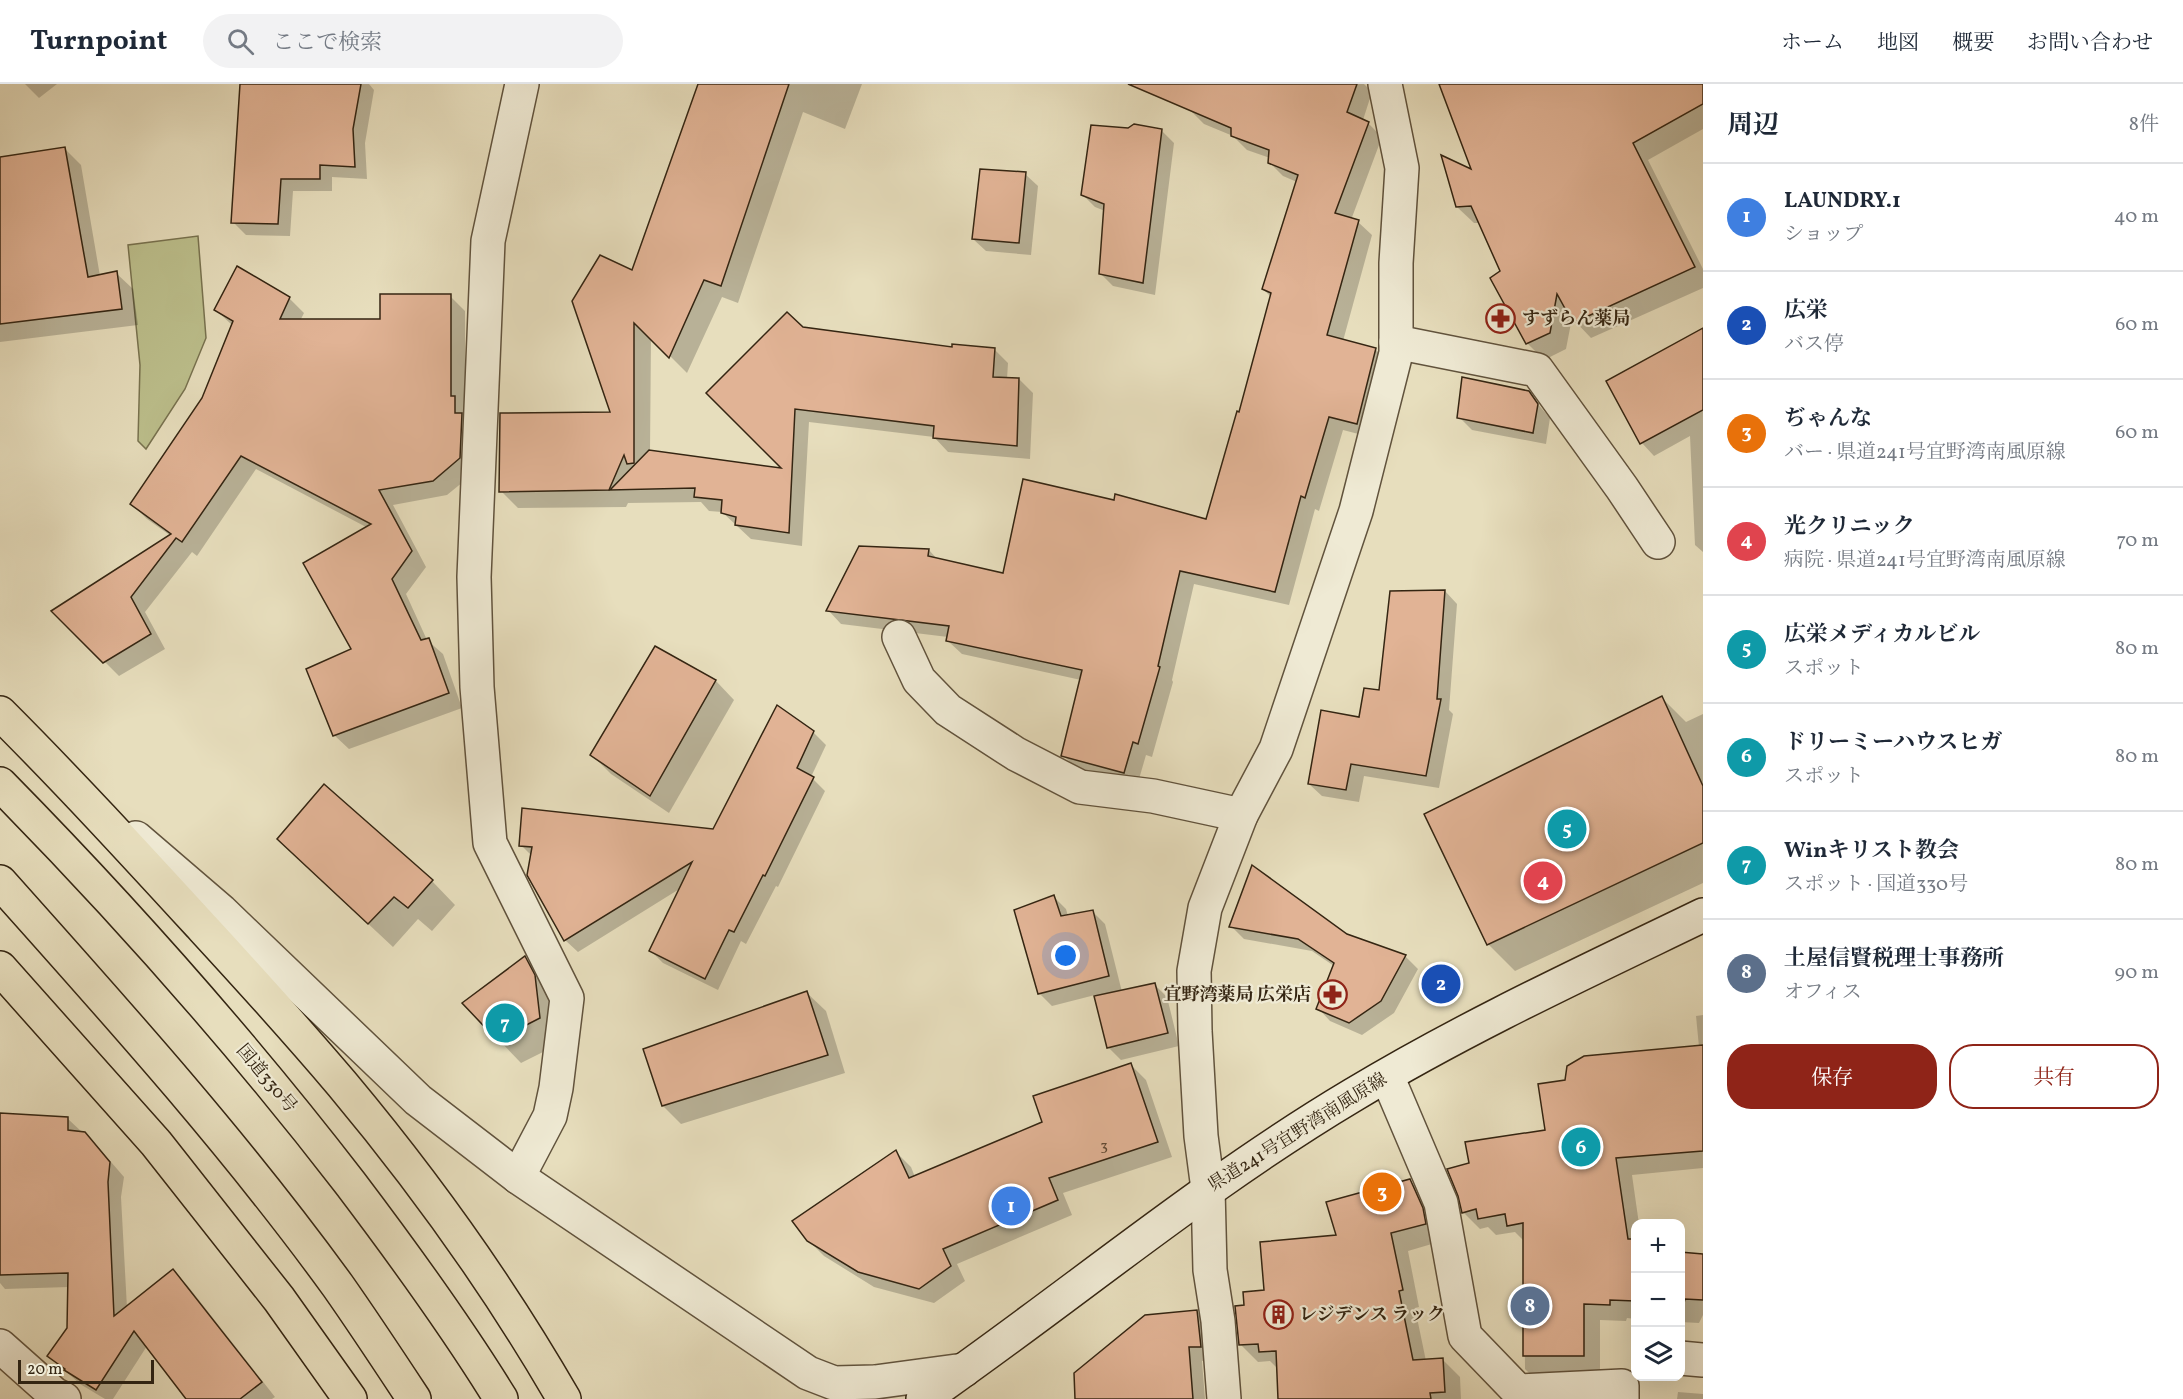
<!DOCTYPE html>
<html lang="ja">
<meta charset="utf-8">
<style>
body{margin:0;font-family:Vollkorn,"Noto Serif JP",serif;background:#f2f2f3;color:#1f2937}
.controls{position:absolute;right:18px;bottom:18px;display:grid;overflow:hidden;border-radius:12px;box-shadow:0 6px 24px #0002}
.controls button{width:54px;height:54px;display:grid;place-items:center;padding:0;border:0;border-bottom:2px solid #e0e1e3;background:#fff;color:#1f2937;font:30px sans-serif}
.scale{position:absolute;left:18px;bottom:15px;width:136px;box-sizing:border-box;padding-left:6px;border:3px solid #342512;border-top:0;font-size:16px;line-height:21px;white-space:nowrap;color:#342512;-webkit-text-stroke:4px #efead4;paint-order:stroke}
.you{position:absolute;left:1066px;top:872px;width:21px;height:21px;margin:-15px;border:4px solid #fff;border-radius:50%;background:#1a73e8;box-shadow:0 0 0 9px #1a73e833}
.badge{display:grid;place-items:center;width:39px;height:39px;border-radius:50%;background:#8f2418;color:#fff;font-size:20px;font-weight:700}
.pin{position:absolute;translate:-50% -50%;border:3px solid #fff;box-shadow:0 2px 6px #0006}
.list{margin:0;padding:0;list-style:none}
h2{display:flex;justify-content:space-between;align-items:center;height:78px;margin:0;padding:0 24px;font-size:26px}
h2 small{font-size:20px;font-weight:400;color:#747a83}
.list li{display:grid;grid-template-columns:39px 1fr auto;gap:18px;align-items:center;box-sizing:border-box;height:108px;padding:0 24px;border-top:2px solid #e0e1e3}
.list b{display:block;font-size:22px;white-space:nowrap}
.list p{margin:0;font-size:20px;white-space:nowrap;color:#747a83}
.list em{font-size:20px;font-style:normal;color:#747a83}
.actions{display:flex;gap:12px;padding:18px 24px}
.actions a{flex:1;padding:14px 0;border:2px solid #8f2418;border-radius:24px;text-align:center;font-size:21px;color:#8f2418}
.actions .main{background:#8f2418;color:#fff}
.icon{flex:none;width:33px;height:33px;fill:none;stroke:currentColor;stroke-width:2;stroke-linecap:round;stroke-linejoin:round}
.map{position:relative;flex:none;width:1703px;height:1315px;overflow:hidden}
header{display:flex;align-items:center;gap:36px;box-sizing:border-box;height:84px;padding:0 30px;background:#fff;border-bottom:2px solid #e0e1e3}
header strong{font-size:28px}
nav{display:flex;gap:33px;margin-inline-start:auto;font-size:21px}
.search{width:420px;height:54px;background:#f2f2f3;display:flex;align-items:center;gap:15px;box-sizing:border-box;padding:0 21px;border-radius:33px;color:#747a83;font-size:22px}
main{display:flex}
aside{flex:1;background:#fff}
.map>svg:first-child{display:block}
.green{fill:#bcbf8c;stroke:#78724f;stroke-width:1.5}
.shadow{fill:#0003}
.building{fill:#e1b395;stroke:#342512;stroke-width:1.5}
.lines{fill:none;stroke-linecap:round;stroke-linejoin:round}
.street-casing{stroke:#61533d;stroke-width:36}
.secondary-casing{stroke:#342512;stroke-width:36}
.highway-casing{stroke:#342512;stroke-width:36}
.street{stroke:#efead4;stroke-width:33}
.secondary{stroke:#efead4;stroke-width:33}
.highway{stroke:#e7debd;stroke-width:33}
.labels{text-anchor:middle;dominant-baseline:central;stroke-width:4.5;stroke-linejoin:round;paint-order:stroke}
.number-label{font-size:15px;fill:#5f4833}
.poi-label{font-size:18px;font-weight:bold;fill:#342512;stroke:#efead4;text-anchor:start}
.street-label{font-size:18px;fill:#342512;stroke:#efead4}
</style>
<header>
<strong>Turnpoint</strong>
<div class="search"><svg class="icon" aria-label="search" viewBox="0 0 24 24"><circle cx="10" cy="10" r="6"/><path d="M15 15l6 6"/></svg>ここで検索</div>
<nav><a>ホーム</a><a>地図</a><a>概要</a><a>お問い合わせ</a></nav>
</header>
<main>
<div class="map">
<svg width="1703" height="1315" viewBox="0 0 1703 1315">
<rect width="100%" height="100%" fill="#e7debd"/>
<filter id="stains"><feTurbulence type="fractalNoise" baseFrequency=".00333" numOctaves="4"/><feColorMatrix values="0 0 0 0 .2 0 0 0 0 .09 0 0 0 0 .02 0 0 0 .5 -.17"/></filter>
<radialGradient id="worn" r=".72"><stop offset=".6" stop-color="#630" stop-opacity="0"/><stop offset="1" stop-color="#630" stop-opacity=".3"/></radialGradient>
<!-- green -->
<path class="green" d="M 198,152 L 206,254 L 185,305 L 146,365 L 138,357 L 140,281 L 128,161 Z"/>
<!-- shadow -->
<g class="shadow">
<path d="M 25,0 L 57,0 L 39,14 Z"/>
<path d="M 242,0 L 369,0 L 374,6 L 365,59 L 367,95 L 332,93 L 332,107 L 293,107 L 290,152 L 246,151 L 233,138 Z"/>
<path d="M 700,0 L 862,0 L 845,45 L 803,28 L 738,219 L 722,213 L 687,289 L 651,253 L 650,368 L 785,386 L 802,244 L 953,264 L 994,265 L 1008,279 L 1007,295 L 1019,295 L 1033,309 L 1030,375 L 948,368 L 934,353 L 809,338 L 802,462 L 751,455 L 722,428 L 709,427 L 701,418 L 628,419 L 626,423 L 518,424 L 501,407 L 612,329 L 633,188 Z"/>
<path d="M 1199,0 L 1364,0 L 1372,8 L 1363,36 L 1368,39 L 1382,53 L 1351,136 L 1358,138 L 1372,151 L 1343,257 L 1375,265 L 1389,279 L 1370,353 L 1343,346 L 1319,427 L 1315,425 L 1289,521 L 1194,500 L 1172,596 L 1173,598 L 1152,673 L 1146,671 L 1137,702 L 1077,685 L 1063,671 L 1081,596 L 962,570 L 948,557 L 948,553 L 841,540 L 828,526 L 929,466 L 938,476 L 1004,491 L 1208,437 L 1240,330 L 1271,213 L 1263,205 L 1297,98 L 1283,92 L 1269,78 L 1270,74 L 1247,66 L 1233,52 L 1204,40 L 1190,26 Z"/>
<path d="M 1461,0 L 1703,0 L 1703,45 L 1648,76 L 1703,185 L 1703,204 L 1591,254 L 1572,234 L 1566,265 L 1544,276 L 1527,259 L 1502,187 L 1480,139 L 1474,139 L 1457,123 L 1473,87 Z"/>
<path d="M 1161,46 L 1174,59 L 1155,211 L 1113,202 L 1101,190 L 1105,127 L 1095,123 L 1082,110 Z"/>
<path d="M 64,64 L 81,81 L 100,192 L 116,189 L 133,205 L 138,241 L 0,258 L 0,75 Z"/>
<path d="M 1025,90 L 1038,102 L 1031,171 L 986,167 L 973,155 Z"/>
<path d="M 450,212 L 465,227 L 465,325 L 474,389 L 447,411 L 393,421 L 426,483 L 406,510 L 427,556 L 443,570 L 462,624 L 349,665 L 334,651 L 353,566 L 368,444 L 256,385 L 197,472 L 192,468 L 145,528 L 165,565 L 119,592 L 54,527 L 171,452 L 147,435 L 132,420 L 203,315 L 233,242 L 216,226 L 289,214 L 304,229 L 300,237 L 381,236 Z"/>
<path d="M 1703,246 L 1703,468 L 1695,461 L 1690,352 L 1654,372 L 1642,359 Z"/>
<path d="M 1528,309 L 1550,334 L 1546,360 L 1472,346 L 1459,333 Z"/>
<path d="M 1445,507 L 1457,520 L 1449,626 L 1453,630 L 1439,704 L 1364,692 L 1359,718 L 1322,712 L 1309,700 L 1361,635 Z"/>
<path d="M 656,564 L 716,597 L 734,616 L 669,729 L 611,690 L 592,671 Z"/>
<path d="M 1661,613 L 1686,638 L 1703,630 L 1703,799 L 1515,887 L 1488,860 Z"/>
<path d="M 778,623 L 814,649 L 826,661 L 811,693 L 825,707 L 778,803 L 776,802 L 746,860 L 741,857 L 718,906 L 663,879 L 651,867 L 681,804 L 578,868 L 565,856 L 532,772 L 521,761 L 714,746 Z"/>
<path d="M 324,702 L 432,797 L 455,821 L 432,847 L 418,835 L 393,863 L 302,778 Z"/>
<path d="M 1054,813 L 1066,825 L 1068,832 L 1092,827 L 1105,840 L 1122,908 L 1154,900 L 1167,913 L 1179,962 L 1121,976 L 1108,963 L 1095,911 L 1052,922 L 1039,909 Z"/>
<path d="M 1231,842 L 1347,851 L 1405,872 L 1418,885 L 1394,929 L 1362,951 L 1330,937 L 1318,924 L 1334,882 L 1312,867 L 1244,855 Z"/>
<path d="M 525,874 L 549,898 L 563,958 L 521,979 L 498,955 Z"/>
<path d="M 807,909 L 826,927 L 845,989 L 681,1040 L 663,1022 Z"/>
<path d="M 1703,931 L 1703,1084 L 1632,1091 L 1639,1140 L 1636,1140 L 1636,1235 L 1627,1234 L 1626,1237 L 1600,1236 L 1600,1288 L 1544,1304 L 1525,1285 L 1524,1157 L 1515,1148 L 1496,1151 L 1488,1143 L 1480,1145 L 1463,1128 L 1470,1080 L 1547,1047 L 1566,997 L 1699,963 L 1696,932 Z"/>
<path d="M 1131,981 L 1146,996 L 1172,1073 L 1063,1109 L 1072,1131 L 957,1180 L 965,1197 L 934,1219 L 874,1203 L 824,1172 L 808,1156 L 896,1068 L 911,1083 L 915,1093 L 1044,1039 Z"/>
<path d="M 0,1030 L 67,1034 L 99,1064 L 124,1093 L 121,1113 L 127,1224 L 173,1187 L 187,1201 L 275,1313 L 272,1315 L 188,1315 L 147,1262 L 113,1315 L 105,1315 L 80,1300 L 49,1272 L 69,1244 L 69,1203 L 5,1205 L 0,1199 Z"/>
<path d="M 1410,1097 L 1428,1114 L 1442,1157 L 1408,1167 L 1419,1223 L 1415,1224 L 1426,1277 L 1443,1276 L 1460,1293 L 1461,1315 L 1280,1315 L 1278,1285 L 1270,1277 L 1258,1278 L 1240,1260 L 1246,1222 Z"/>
<path d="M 1680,1170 L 1703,1171 L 1703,1231 L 1699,1239 L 1680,1238 Z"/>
<path d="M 1197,1227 L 1211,1242 L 1215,1276 L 1202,1277 L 1205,1315 L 1076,1315 Z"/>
<path d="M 1678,1308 L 1703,1310 L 1703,1315 L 1677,1315 Z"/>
</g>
<!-- building -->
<g class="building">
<path d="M 240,0 L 361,0 L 353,45 L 355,83 L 320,81 L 320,95 L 281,95 L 278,140 L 231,139 Z"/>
<path d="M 698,0 L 789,0 L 721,202 L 704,196 L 669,274 L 634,239 L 634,379 L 627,380 L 624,371 L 609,406 L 499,408 L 500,329 L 610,328 L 572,217 L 600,171 L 632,186 Z"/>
<path d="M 1128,0 L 1357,0 L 1347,28 L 1369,38 L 1335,129 L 1359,136 L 1327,251 L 1376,264 L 1357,340 L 1329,333 L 1305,414 L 1301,412 L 1275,508 L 1180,487 L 1158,582 L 1160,583 L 1138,660 L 1133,658 L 1124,689 L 1061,672 L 1082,586 L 946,557 L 949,542 L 826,527 L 859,462 L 929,465 L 928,472 L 1003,489 L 1023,395 L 1114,416 L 1115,410 L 1206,435 L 1237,327 L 1239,328 L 1271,209 L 1262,205 L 1298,91 L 1268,79 L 1269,66 L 1231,52 L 1231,44 Z"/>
<path d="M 1439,0 L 1703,0 L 1703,20 L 1633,59 L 1695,183 L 1573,239 L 1557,210 L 1550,249 L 1526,260 L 1490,194 L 1500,187 L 1471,122 L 1456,123 L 1441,71 L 1471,85 Z"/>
<path d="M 1134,40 L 1162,45 L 1143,199 L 1099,190 L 1104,120 L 1081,111 L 1091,41 L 1128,44 Z"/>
<path d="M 65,63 L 88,193 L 117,187 L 122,225 L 0,240 L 0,73 Z"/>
<path d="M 980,85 L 1026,88 L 1019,159 L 972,155 Z"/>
<path d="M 237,182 L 290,213 L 280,235 L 380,235 L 380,210 L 451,210 L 451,312 L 455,312 L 455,329 L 462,329 L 460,374 L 433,397 L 379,406 L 412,467 L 392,495 L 421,556 L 429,554 L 449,609 L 333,652 L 306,585 L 351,565 L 303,479 L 371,440 L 241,372 L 182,458 L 176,454 L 131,513 L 151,550 L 103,579 L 51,527 L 171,450 L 130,420 L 202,314 L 233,237 L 214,226 Z"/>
<path d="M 787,228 L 803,243 L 952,263 L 952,260 L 995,264 L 993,293 L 1019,294 L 1017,362 L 933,354 L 934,342 L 795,325 L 789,449 L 735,441 L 736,433 L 721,429 L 722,416 L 694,413 L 695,404 L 610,406 L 649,366 L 781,384 L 706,309 Z"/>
<path d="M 1703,244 L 1703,326 L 1640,360 L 1606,297 Z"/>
<path d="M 1462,293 L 1529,307 L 1538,320 L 1533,349 L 1457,334 Z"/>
<path d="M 1445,506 L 1437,615 L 1441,615 L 1426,692 L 1351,680 L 1346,706 L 1308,700 L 1321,626 L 1359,633 L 1364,604 L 1379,606 L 1390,507 Z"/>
<path d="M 655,562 L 716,596 L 650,712 L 590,671 Z"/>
<path d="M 1662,612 L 1703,702 L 1703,759 L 1487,861 L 1424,730 Z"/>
<path d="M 777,621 L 814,647 L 797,684 L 814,693 L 765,792 L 763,791 L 734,848 L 729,846 L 705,895 L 649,867 L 692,778 L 564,857 L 527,791 L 532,763 L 519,762 L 522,724 L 713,745 Z"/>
<path d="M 324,700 L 433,796 L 408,824 L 394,813 L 368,840 L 277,755 Z"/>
<path d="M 1252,781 L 1347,850 L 1406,871 L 1381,917 L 1349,939 L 1316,925 L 1334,879 L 1298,855 L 1229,843 Z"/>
<path d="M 1054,811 L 1061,832 L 1093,826 L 1109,892 L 1038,910 L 1014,826 Z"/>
<path d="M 525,872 L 535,891 L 540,934 L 497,956 L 462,919 Z"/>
<path d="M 1155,899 L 1168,949 L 1107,964 L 1094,912 Z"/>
<path d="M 807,907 L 828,971 L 662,1022 L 643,965 Z"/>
<path d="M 1703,961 L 1703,1067 L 1616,1074 L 1628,1155 L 1635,1155 L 1635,1217 L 1610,1216 L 1610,1221 L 1584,1220 L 1584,1272 L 1523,1272 L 1523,1139 L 1507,1142 L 1505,1130 L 1478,1135 L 1476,1125 L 1462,1129 L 1458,1112 L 1447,1085 L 1469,1079 L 1465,1058 L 1545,1046 L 1538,1000 L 1565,996 L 1567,982 L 1584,972 Z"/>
<path d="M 1131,979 L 1158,1058 L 1049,1094 L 1058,1116 L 943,1165 L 951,1182 L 919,1205 L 858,1188 L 807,1157 L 792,1137 L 896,1066 L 909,1094 L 1042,1038 L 1033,1012 Z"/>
<path d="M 0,1029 L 68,1033 L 68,1046 L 85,1048 L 110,1078 L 108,1098 L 114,1232 L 173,1185 L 262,1298 L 240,1315 L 186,1315 L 134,1247 L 96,1306 L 64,1286 L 65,1285 L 47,1272 L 67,1244 L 68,1189 L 0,1191 Z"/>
<path d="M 1410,1095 L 1423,1124 L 1426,1140 L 1391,1149 L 1403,1206 L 1399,1207 L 1413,1276 L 1443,1274 L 1445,1308 L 1430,1309 L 1431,1315 L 1278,1315 L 1276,1267 L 1259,1268 L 1258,1260 L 1239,1261 L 1235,1222 L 1244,1221 L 1243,1208 L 1264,1206 L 1260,1158 L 1336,1151 L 1326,1118 Z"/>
<path d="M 1680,1168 L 1703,1170 L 1703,1216 L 1685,1215 L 1684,1219 L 1680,1219 Z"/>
<path d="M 1197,1226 L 1201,1263 L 1189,1263 L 1193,1315 L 1075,1315 L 1074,1289 L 1145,1231 Z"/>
</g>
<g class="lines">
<defs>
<g id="street">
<path d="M 1396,258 L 1537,286 L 1622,404 L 1658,458"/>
<path d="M 899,553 L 919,596 L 948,626 L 1016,670 L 1080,703 L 1153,712 L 1241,731"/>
<path d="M 136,754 L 221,827 L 418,1016 L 518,1093 L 808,1289 L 834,1299 L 875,1298 L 964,1286"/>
<path d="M 1387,992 L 1441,1119 L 1465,1252 L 1518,1307 L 1622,1302 L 1622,1315"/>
<path d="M 518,1093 L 550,1032 L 556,1004 L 567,914 L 490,759 L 477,603 L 474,493 L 488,157 L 522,0"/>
<path d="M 0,1262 L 54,1310 L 64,1315"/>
<path d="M 1680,1274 L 1703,1276"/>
<path d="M 1224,1315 L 1218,1237 L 1210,1186 L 1208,1105 L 1201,1052 L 1195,947 L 1194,887 L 1205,824 L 1241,731 L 1276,665 L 1356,427 L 1396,269 L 1396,179 L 1402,84 L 1385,0"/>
</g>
<path id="secondary" d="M 923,1315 C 1067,1215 1202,1101 1353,1011 C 1466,943 1585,888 1703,831"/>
<g id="highway">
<path d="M 0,629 C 70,699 136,771 203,844 C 250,895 297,947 342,1000 C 424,1098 500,1204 564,1315"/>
<path d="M 0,700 C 124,826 242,959 350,1099 C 403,1169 455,1240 501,1315"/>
<path d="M 0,798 C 117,929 235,1060 338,1202 C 364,1239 389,1277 414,1315"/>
<path d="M 0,884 L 156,1059 L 279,1215 L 350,1315"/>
</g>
</defs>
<!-- street casing -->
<use href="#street" class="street-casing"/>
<!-- secondary casing -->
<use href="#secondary" class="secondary-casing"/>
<!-- highway casing -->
<use href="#highway" class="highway-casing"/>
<!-- street -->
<use href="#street" class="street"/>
<!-- secondary -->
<use href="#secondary" class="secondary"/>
<!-- highway -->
<use href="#highway" class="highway"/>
</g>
<!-- icons -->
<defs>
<symbol id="pharmacy-ring" viewBox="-11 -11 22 22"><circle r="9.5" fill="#efead4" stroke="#8f2418" stroke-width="1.5"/><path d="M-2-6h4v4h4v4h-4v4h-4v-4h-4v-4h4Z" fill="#8f2418"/></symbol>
<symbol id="building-ring" viewBox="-11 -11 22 22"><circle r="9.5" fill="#efead4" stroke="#8f2418" stroke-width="1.5"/><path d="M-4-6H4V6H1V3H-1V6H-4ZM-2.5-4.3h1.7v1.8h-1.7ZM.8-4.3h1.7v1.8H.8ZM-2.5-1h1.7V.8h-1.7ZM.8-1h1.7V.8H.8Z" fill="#8f2418"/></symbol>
</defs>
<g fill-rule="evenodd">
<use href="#pharmacy-ring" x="1484" y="218" width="33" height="33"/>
<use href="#pharmacy-ring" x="1316" y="894" width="33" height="33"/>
<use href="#building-ring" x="1262" y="1214" width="33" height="33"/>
</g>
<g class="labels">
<!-- number labels -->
<g class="number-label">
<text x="1104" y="1062">3</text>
</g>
<!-- poi labels -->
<g class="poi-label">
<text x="1522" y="235">すずらん薬局</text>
<text x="1311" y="911" text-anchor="end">宜野湾薬局 広栄店</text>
<text x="1299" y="1231">レジデンス ラック</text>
</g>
<!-- street labels -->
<g class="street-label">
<text transform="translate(266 995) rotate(50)">国道330号</text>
<text transform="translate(1298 1049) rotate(-32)">県道241号宜野湾南風原線</text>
</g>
</g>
<rect width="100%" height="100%" filter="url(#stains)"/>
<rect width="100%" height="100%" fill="url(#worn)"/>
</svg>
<div class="controls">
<button>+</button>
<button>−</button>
<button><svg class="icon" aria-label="layers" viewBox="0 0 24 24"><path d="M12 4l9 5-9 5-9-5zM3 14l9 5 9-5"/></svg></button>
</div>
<div class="scale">20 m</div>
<div class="you"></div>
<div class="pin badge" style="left:1011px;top:1122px;background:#3f7fe0">1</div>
<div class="pin badge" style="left:1441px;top:900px;background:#1a4fb4">2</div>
<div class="pin badge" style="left:1382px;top:1108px;background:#e8710a">3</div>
<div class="pin badge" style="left:1543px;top:797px;background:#e0444e">4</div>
<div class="pin badge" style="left:1567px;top:745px;background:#0f9aa8">5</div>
<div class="pin badge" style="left:1581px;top:1063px;background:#0f9aa8">6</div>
<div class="pin badge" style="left:505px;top:939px;background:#0f9aa8">7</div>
<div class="pin badge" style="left:1530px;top:1222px;background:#5c6f8a">8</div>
</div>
<aside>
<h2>周辺<small>8件</small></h2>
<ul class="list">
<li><span class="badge" style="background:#3f7fe0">1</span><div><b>LAUNDRY.1</b><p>ショップ</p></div><em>40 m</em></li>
<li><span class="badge" style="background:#1a4fb4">2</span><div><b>広栄</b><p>バス停</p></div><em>60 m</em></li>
<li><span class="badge" style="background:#e8710a">3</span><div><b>ぢゃんな</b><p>バー · 県道241号宜野湾南風原線</p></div><em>60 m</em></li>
<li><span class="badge" style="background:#e0444e">4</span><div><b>光クリニック</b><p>病院 · 県道241号宜野湾南風原線</p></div><em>70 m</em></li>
<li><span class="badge" style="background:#0f9aa8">5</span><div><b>広栄メディカルビル</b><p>スポット</p></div><em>80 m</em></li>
<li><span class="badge" style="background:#0f9aa8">6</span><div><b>ドリーミーハウスヒガ</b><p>スポット</p></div><em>80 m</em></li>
<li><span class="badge" style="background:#0f9aa8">7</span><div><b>Winキリスト教会</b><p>スポット · 国道330号</p></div><em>80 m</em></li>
<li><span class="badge" style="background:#5c6f8a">8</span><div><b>土屋信賢税理士事務所</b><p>オフィス</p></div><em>90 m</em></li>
</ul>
<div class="actions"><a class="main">保存</a><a>共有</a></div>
</aside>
</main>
